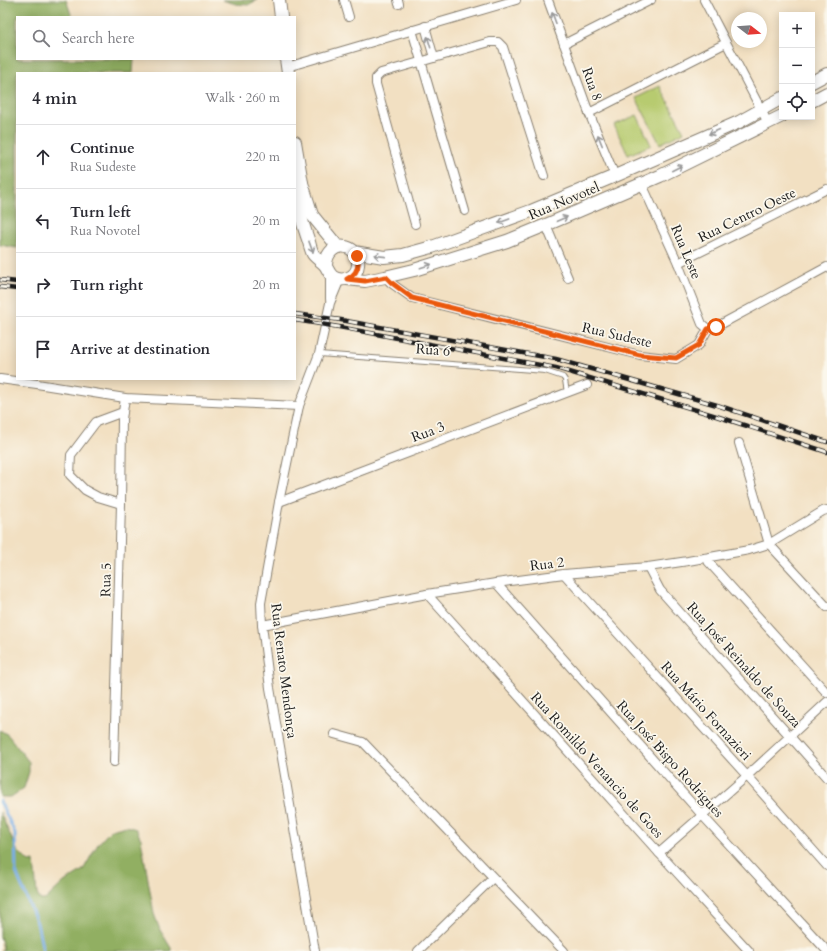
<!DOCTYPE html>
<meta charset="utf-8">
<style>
body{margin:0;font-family:Cardo,serif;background:#f7f7f7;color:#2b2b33}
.controls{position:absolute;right:12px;top:12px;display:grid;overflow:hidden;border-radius:0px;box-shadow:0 2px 10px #0003}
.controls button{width:36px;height:36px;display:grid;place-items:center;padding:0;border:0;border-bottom:1px solid #e1e1e2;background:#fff;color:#2b2b33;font:20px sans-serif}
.compass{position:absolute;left:731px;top:12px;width:36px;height:36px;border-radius:50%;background:#fff;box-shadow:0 2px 10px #0003;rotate:107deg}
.stop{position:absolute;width:12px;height:12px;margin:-9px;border:3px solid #ea580c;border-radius:50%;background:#fff}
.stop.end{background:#ea580c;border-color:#fff;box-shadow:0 1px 4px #0008}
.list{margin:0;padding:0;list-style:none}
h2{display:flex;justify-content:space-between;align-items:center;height:52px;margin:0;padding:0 16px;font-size:17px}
h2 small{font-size:13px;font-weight:400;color:#7c7c81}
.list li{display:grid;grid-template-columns:26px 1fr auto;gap:12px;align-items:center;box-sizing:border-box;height:64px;padding:0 16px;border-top:1px solid #e1e1e2}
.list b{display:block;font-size:15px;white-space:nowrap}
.list p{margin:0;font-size:13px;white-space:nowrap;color:#7c7c81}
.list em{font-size:13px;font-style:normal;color:#7c7c81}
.icon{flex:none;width:22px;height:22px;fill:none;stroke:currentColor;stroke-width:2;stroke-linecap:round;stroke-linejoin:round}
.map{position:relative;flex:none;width:827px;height:951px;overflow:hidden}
.search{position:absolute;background:#fff;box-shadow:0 2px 10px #0003;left:16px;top:16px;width:280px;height:44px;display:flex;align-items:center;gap:10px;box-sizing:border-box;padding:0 14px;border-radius:0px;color:#7c7c81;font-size:15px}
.panel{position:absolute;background:#fff;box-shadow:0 2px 10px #0003;left:16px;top:72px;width:280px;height:308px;border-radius:0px}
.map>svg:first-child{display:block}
.green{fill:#b7cb6f;stroke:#6a7446}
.forest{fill:#91af62;stroke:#56663f}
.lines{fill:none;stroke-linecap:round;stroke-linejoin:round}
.stream{stroke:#78aee7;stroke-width:3}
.lane-casing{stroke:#877e6f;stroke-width:6}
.street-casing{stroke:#877e6f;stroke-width:10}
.secondary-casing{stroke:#877e6f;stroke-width:14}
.lane{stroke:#fff;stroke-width:4}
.street{stroke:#fff;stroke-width:8}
.secondary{stroke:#fff;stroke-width:12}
.rail-casing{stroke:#1c1c1c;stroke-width:4.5}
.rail{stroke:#fbf7ec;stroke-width:3;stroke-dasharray:9;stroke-linecap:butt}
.oneway{stroke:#999}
.route{stroke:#ea580c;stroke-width:5}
.labels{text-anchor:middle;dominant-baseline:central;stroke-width:3.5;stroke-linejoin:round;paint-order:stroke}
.street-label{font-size:14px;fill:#1c1c1c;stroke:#fbf7ec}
</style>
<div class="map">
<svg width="827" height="951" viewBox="0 0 827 951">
<rect width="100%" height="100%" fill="#fbf7ec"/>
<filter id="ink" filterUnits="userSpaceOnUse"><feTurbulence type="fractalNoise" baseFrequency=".025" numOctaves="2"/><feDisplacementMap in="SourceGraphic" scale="8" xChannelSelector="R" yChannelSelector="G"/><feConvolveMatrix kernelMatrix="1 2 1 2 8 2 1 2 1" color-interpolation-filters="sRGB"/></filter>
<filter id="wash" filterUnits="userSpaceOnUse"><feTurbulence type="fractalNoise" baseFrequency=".012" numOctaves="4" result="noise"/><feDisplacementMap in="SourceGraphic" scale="16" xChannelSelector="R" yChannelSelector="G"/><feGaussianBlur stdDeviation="0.9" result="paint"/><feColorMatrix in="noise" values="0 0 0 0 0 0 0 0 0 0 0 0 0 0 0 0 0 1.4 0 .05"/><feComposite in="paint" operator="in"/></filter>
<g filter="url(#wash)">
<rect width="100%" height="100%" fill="#f2e0c2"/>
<!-- green -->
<g class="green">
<path d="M 660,86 L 684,132 L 660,144 L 636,98 Z"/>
<path d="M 637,115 L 651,145 L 628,155 L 614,125 Z"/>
</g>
<!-- forest -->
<g class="forest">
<path d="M 0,0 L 66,0 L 72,17 L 17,17 L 17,59 L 134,59 L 133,73 L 17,73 L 17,248 L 0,245 Z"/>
<path d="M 222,0 L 257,0 L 248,5 L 236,4 Z"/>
<path d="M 0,730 L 8,735 L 29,762 L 29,772 L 24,788 L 11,797 L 0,797 Z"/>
<path d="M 0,812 L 17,850 L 29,862 L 34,861 L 37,894 L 40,900 L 45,900 L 64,882 L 83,870 L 98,844 L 111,830 L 126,826 L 136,829 L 141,839 L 154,914 L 160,930 L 171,948 L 171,951 L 2,951 L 3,948 L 0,936 Z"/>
</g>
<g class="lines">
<!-- stream -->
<path class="stream" d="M 0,801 L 15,833 L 16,872 L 37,923 L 43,951"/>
</g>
</g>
<g filter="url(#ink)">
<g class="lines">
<defs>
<path id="lane" d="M 319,354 L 545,371 L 563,377 L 565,380 L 567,393"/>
<g id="street">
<path d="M 344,0 L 349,17"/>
<path d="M 398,0 L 399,4"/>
<path d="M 548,0 L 589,113 L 615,176"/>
<path d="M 704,0 L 768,123"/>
<path d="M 425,26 L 434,58"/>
<path d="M 412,30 L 465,211"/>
<path d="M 564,44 L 651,0"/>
<path d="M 287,67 L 516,0"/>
<path d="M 589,113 L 726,43"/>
<path d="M 642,184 L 678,263 L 702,324 L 708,329"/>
<path d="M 415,224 L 376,84 L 376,78 L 381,73 L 490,42 L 498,42 L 503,47 L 544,176"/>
<path d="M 546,225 L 568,278"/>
<path d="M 678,263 L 827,189"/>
<path d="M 385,277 L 391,283 L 412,298 L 640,355 L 676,359 L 699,345 L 708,329"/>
<path d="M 330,299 L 330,274"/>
<path d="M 708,329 L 716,327 L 827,267"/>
<path d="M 0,379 L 37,384 L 125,398 L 299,406"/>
<path d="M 739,443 L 769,544 L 827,607"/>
<path d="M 279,502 L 587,385"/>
<path d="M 121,504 L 98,497 L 85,490 L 70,475 L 71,455 L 96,422 L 123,412"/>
<path d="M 705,558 L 827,693"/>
<path d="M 648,567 L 660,590 L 827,778"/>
<path d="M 564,574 L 747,776 L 827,866"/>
<path d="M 496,583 L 702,815 L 827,951"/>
<path d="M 427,594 L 659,853 L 749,951"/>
<path d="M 262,625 L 427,594 L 496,583 L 564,574 L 648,567 L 688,561 L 749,550 L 769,544 L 823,511 L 827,510"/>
<path d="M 334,734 L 363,742 L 564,951"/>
<path d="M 114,762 L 121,504 L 122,419 L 125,398"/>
<path d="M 659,853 L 747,776 L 827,702"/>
<path d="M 315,951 L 270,688 L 262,625 L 261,603 L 279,502 L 299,406 L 319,354 L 330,303 L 340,279"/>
<path d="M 418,951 L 493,878"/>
</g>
<g id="secondary">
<path d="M 279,0 L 281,17"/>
<path d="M 286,59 L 288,73"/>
<path d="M 812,82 L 827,74"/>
<path d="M 812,101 L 827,93"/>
<path d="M 295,142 L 302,183 L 312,215 L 338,247"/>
<path d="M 302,183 C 300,188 297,195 297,201 C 297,204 299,207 299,210 C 302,221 305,231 309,242 C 310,246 311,250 313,254 C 316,258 321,261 324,264 C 328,268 328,273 333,277 C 343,283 357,277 358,265 C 361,243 327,238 326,265"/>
<path d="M 354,252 L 384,257 L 403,255 L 432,247 L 531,211 L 615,176 L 739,122 L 782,98"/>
<path d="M 347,279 L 365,281 L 385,277 L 414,270 L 507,241 L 546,225 L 660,176 L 782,116"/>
</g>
</defs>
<!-- lane casing -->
<use href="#lane" class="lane-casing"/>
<!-- street casing -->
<use href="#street" class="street-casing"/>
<!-- secondary casing -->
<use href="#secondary" class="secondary-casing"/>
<!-- lane -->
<use href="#lane" class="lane"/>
<!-- street -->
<use href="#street" class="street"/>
<!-- secondary -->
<use href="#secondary" class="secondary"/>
<defs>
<g id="rail">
<path d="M 0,280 L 17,282"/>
<path d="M 0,287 L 17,289"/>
<path d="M 295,314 L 341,320 L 556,359 L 717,405 L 827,442"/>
<path d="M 295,320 L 339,327 L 556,368 L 713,415 L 827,452"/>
</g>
</defs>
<!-- rail casing -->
<use href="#rail" class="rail-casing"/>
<!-- rail -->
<use href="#rail" class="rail"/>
</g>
<!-- one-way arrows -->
<defs><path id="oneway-shaft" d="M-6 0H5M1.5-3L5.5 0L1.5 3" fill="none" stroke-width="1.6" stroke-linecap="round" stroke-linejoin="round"/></defs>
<g class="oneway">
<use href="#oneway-shaft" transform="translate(554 18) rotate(-110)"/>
<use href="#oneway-shaft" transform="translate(429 42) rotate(-106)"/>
<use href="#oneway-shaft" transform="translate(714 132) rotate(156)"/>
<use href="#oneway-shaft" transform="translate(600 140) rotate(-112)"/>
<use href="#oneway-shaft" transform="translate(677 168) rotate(-27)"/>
<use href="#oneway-shaft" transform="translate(562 219) rotate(-23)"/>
<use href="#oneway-shaft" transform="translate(504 221) rotate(160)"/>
<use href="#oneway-shaft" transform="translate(311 247) rotate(70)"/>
<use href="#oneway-shaft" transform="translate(380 256) rotate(-174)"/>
<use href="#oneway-shaft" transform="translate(426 266) rotate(-18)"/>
</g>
</g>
<g class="lines" filter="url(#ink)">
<!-- route -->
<path class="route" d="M 357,256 C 360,266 357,274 347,279 L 365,281 L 386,277 L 392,283 L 412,298 L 640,355 L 676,358 L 699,345 L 708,329 L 716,327"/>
</g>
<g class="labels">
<!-- street labels -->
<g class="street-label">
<text transform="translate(592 84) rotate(70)">Rua 8</text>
<text transform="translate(564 201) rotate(-23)">Rua Novotel</text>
<text transform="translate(747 215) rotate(-26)">Rua Centro Oeste</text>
<text transform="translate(686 252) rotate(67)">Rua Leste</text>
<text transform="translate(617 335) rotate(13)">Rua Sudeste</text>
<text transform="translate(433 350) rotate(4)">Rua 6</text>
<text transform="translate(428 432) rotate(-21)">Rua 3</text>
<text transform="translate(547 564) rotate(-7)">Rua 2</text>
<text transform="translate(106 580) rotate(-89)">Rua 5</text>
<text transform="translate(744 665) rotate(48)">Rua José Reinaldo de Souza</text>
<text transform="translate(284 671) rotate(83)">Rua Renato Mendonça</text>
<text transform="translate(706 711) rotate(48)">Rua Mário Fornazieri</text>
<text transform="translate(670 759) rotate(48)">Rua José Bispo Rodrigues</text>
<text transform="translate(597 765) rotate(48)">Rua Romildo Venancio de Goes</text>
</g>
</g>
</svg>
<div class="controls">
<button>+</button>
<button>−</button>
<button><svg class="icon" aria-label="locate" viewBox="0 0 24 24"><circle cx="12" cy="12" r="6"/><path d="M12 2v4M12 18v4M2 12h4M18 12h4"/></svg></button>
</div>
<svg class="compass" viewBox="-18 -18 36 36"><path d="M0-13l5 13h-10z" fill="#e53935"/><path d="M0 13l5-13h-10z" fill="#7c7c81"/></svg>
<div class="stop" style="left:716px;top:327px"></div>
<div class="stop end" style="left:357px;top:256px"></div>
<div class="search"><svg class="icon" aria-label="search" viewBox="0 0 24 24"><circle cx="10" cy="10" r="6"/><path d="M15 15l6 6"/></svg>Search here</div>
<section class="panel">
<h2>4 min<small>Walk · 260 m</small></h2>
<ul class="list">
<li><svg class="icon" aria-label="ahead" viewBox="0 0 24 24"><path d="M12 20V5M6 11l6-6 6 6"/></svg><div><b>Continue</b><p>Rua Sudeste</p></div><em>220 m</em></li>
<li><svg class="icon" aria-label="left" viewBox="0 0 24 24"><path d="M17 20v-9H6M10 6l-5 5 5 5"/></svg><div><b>Turn left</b><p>Rua Novotel</p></div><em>20 m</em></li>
<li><svg class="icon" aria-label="right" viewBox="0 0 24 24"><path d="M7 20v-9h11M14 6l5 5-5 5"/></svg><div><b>Turn right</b></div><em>20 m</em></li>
<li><svg class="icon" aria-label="arrive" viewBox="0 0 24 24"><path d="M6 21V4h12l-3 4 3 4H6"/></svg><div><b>Arrive at destination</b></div></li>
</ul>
</section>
</div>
